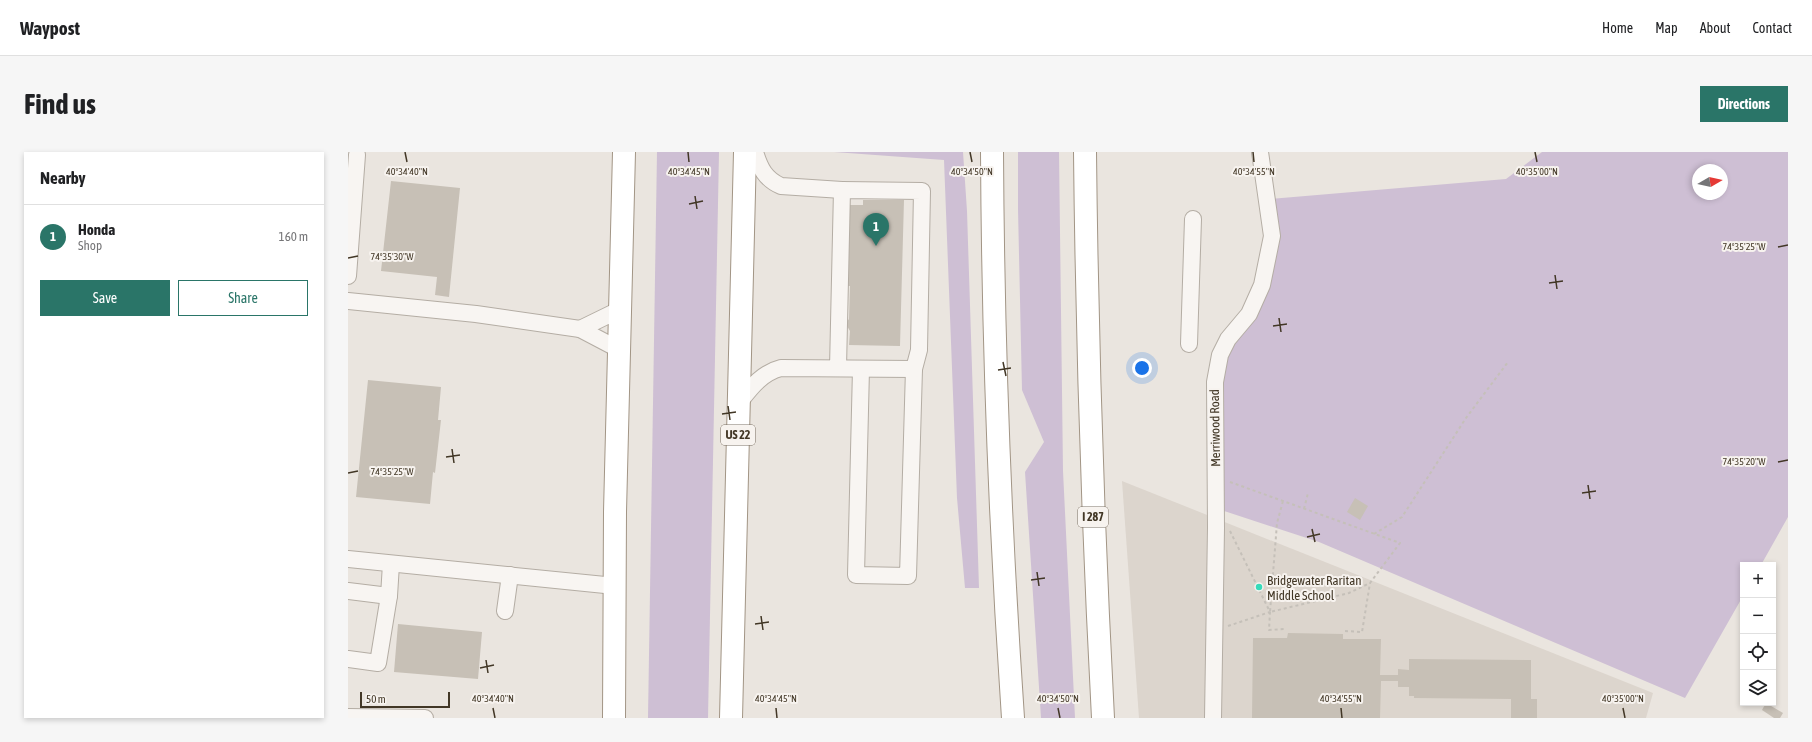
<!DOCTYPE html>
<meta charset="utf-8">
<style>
body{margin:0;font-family:"Asap Condensed",sans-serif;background:#f6f6f6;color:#202124}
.controls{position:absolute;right:12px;bottom:12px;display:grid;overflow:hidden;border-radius:0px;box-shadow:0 2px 6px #0003}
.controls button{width:36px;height:36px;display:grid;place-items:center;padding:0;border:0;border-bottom:1px solid #e0e0e0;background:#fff;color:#202124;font:20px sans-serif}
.compass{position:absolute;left:1344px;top:12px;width:36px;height:36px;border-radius:50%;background:#fff;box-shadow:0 2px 6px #0003;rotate:81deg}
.scale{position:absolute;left:12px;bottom:10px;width:90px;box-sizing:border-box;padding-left:4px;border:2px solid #423726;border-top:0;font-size:11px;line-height:14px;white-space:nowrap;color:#423726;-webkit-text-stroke:3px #f7f3ef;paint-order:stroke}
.you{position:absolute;left:794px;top:216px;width:14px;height:14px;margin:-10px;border:3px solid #fff;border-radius:50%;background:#1a73e8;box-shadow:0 0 0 6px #1a73e833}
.badge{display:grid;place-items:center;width:26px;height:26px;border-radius:50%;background:#2a7568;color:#fff;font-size:13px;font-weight:700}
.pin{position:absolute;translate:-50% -33px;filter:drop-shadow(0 1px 2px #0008)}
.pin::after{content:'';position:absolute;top:21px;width:14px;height:12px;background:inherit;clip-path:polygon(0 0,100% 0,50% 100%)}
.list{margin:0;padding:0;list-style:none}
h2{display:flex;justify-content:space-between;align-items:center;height:52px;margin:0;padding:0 16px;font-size:17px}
h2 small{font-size:13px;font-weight:400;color:#757577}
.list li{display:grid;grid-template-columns:26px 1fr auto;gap:12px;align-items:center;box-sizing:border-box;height:64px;padding:0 16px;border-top:1px solid #e0e0e0}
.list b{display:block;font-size:15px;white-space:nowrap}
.list p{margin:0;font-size:13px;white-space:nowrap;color:#757577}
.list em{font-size:13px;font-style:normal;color:#757577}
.actions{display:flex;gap:8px;padding:12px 16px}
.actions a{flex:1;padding:9px 0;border:1px solid #2a7568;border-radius:0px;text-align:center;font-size:14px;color:#2a7568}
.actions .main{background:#2a7568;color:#fff}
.icon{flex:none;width:22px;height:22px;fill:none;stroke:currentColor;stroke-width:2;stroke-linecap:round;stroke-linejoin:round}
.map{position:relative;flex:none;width:1440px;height:566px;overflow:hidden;border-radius:0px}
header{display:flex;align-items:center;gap:24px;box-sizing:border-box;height:56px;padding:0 20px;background:#fff;border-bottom:1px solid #e0e0e0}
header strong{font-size:19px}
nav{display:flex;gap:22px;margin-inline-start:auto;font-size:14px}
.intro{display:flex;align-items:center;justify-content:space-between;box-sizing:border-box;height:96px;padding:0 24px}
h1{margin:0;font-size:28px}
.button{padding:10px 18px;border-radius:0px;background:#2a7568;color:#fff;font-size:14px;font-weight:700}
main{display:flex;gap:24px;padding:0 24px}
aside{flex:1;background:#fff;border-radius:0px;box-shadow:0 2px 6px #0003}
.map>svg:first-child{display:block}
.built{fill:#dcd5cd}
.green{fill:#cebfd4;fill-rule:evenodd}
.building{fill:#c7c0b6}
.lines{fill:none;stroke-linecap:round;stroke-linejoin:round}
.minor-casing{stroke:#b4ada4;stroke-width:18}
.highway-casing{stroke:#a29585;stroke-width:24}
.path{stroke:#c5c0b9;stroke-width:2;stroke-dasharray:3 3;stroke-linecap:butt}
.minor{stroke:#f8f5f2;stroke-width:16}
.highway{stroke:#fff;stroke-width:22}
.ticks{fill:none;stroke:#423726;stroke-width:1.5}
.poi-dot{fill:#37dbba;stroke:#f7f3ef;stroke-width:1.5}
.labels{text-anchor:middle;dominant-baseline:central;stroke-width:4;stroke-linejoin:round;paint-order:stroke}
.shield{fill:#f7f3ef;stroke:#786f62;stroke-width:1}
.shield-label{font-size:12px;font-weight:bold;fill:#423726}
.street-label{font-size:13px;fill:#423726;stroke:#f7f3ef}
.poi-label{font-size:13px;fill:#423726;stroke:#f7f3ef;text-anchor:start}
.ticks-label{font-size:10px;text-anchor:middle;fill:#423726;stroke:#f7f3ef;stroke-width:4;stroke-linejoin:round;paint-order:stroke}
</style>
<header>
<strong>Waypost</strong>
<nav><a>Home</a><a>Map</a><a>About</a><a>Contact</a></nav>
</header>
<div class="intro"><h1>Find us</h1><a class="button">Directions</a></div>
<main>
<aside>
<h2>Nearby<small></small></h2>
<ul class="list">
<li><span class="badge">1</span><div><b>Honda</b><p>Shop</p></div><em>160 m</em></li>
</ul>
<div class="actions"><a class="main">Save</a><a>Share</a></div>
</aside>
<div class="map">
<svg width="1440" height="566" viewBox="0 0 1440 566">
<rect width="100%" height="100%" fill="#eae5df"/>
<!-- built -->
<path class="built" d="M 774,329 L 1305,541 L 1298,566 L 791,566 Z"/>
<!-- green -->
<g class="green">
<path d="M 309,0 L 371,0 L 360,566 L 300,566 Z"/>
<path d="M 486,0 L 615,0 L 619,59 L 631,436 L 617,436 L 609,346 L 596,8 Z"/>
<path d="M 670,0 L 711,0 L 715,319 L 727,566 L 693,566 L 677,320 L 696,290 L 674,238 L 670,57 Z"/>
<path d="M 1194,0 L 1440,0 L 1440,365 L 1413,413 L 1395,413 L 1395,444 L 1337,546 L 971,390 L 864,355 L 868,213 L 920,116 L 922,47 L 1158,27 ZM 1350,18 L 1374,18 L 1374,42 L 1350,42 Z"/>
</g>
<!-- building -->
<g class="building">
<path d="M 43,29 L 112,36 L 101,145 L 87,143 L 89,125 L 33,119 Z"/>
<path d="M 515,48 L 556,48 L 552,194 L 501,193 L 502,179 L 499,174 L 498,171 L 501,167 L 502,134 L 500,134 L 502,53 L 515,53 Z"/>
<path d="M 20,228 L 93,235 L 90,268 L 93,268 L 87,321 L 85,320 L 82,352 L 8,345 Z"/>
<path d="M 1007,346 L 1020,354 L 1012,368 L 999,360 Z"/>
<path d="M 50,472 L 134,480 L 130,527 L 46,520 Z"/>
<path d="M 940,481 L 995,482 L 995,487 L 1033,487 L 1032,523 L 1050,523 L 1050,517 L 1061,518 L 1061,507 L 1183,508 L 1183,547 L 1189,547 L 1189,566 L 1163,566 L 1163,547 L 1066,546 L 1066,544 L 1061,544 L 1061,535 L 1050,535 L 1050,529 L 1033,529 L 1032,566 L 904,566 L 905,486 L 939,486 Z"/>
<path d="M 1418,551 L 1435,561 L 1432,566 L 1426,566 L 1414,558 Z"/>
</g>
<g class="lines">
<defs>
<g id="minor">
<path d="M 407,0 C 412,16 417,27 433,34 L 494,38"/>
<path d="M 0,124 L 9,3"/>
<path d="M 0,149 L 128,162 L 232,177 L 272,198"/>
<path d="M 232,177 L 273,157"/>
<path d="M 841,192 L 845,67"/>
<path d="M 513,217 L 508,423 L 560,424 L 566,217"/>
<path d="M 390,252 C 402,237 413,221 433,216 L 566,217 L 571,198 L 574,39 L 494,38 L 490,216"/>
<path d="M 0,407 L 267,434"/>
<path d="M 0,439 L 41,444"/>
<path d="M 157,459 L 162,423"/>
<path d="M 0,507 L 30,511 L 41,444 L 43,412"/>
<path d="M 0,565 L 77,566"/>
<path d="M 865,566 L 868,376 L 867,230 L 872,203 L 880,187 L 901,162 L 914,133 L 924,84 L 912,0"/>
</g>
<g id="highway">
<path d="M 644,0 C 645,189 652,377 665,566"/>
<path d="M 737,0 C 739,189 745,377 755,566"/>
<path d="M 266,566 L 267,360 L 276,0"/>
<path d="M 383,566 L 397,0"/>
</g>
</defs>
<!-- minor casing -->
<use href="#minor" class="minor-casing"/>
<!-- highway casing -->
<use href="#highway" class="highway-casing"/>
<!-- path -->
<g class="path">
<path d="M 882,330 L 1052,391 L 1022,431 L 1001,441 L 922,460 L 929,371 L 935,349"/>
<path d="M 956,357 L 960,341"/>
<path d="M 882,379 L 922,460 L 921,478 L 936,477"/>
<path d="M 1026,382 L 1054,365 L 1118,266 L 1160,210"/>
<path d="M 880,474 L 922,460"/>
<path d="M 997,479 L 1014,480 L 1022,431"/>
</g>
<!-- minor -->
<use href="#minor" class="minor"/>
<!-- highway -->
<use href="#highway" class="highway"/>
</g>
<!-- ticks -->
<path class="ticks" d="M 57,0 L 59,10M 340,0 L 341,10M 622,0 L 624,10M 905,0 L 906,10M 1187,0 L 1189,10M 347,44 L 349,57M 341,52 L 355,49M 1430,95 L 1440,93M 0,106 L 10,104M 1207,123 L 1209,137M 1201,131 L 1215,129M 931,166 L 933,180M 925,174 L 939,172M 655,210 L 658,224M 650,218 L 663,216M 380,254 L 382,268M 374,262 L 388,260M 104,297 L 106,311M 98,305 L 112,303M 1430,310 L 1440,308M 0,321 L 10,319M 1240,333 L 1242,347M 1234,341 L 1248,339M 964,377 L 967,390M 959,385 L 972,382M 689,420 L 691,434M 683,428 L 697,426M 413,464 L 415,478M 407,472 L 421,470M 138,508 L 140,521M 132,516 L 146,513M 145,556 L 147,566M 428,556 L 429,566M 710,556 L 712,566M 993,556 L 994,566M 1275,556 L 1277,566"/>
<!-- markers -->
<circle class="poi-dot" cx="911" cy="435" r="4"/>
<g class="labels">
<!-- shield labels -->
<g class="shield">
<rect x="373" y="273" width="34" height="20" rx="3"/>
<rect x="730" y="355" width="30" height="20" rx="3"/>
</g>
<g class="shield-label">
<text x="390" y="283">US 22</text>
<text x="745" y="365">I 287</text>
</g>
<!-- street labels -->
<g class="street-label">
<text transform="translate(867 276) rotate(-91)">Merriwood Road</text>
</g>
<!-- poi labels -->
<g class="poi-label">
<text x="919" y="428">Bridgewater Raritan<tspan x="919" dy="15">Middle School</tspan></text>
</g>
</g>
<g class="ticks-label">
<text x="1189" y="23">40°35'00"N</text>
<text x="59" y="23">40°34'40"N</text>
<text x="341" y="23">40°34'45"N</text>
<text x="624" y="23">40°34'50"N</text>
<text x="906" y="23">40°34'55"N</text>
<text x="1396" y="98">74°35'25"W</text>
<text x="44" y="108">74°35'30"W</text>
<text x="1396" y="313">74°35'20"W</text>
<text x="44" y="323">74°35'25"W</text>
<text x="145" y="550">40°34'40"N</text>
<text x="428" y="550">40°34'45"N</text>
<text x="710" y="550">40°34'50"N</text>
<text x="993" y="550">40°34'55"N</text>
<text x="1275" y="550">40°35'00"N</text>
</g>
</svg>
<div class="controls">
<button>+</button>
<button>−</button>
<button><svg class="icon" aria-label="locate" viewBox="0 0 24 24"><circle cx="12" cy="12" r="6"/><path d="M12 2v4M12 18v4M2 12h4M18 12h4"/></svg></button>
<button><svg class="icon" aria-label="layers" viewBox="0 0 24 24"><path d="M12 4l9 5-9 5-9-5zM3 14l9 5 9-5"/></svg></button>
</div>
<svg class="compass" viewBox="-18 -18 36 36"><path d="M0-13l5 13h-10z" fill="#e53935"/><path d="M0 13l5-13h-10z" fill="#757577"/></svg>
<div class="scale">50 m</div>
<div class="you"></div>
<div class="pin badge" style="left:528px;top:94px">1</div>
</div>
</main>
